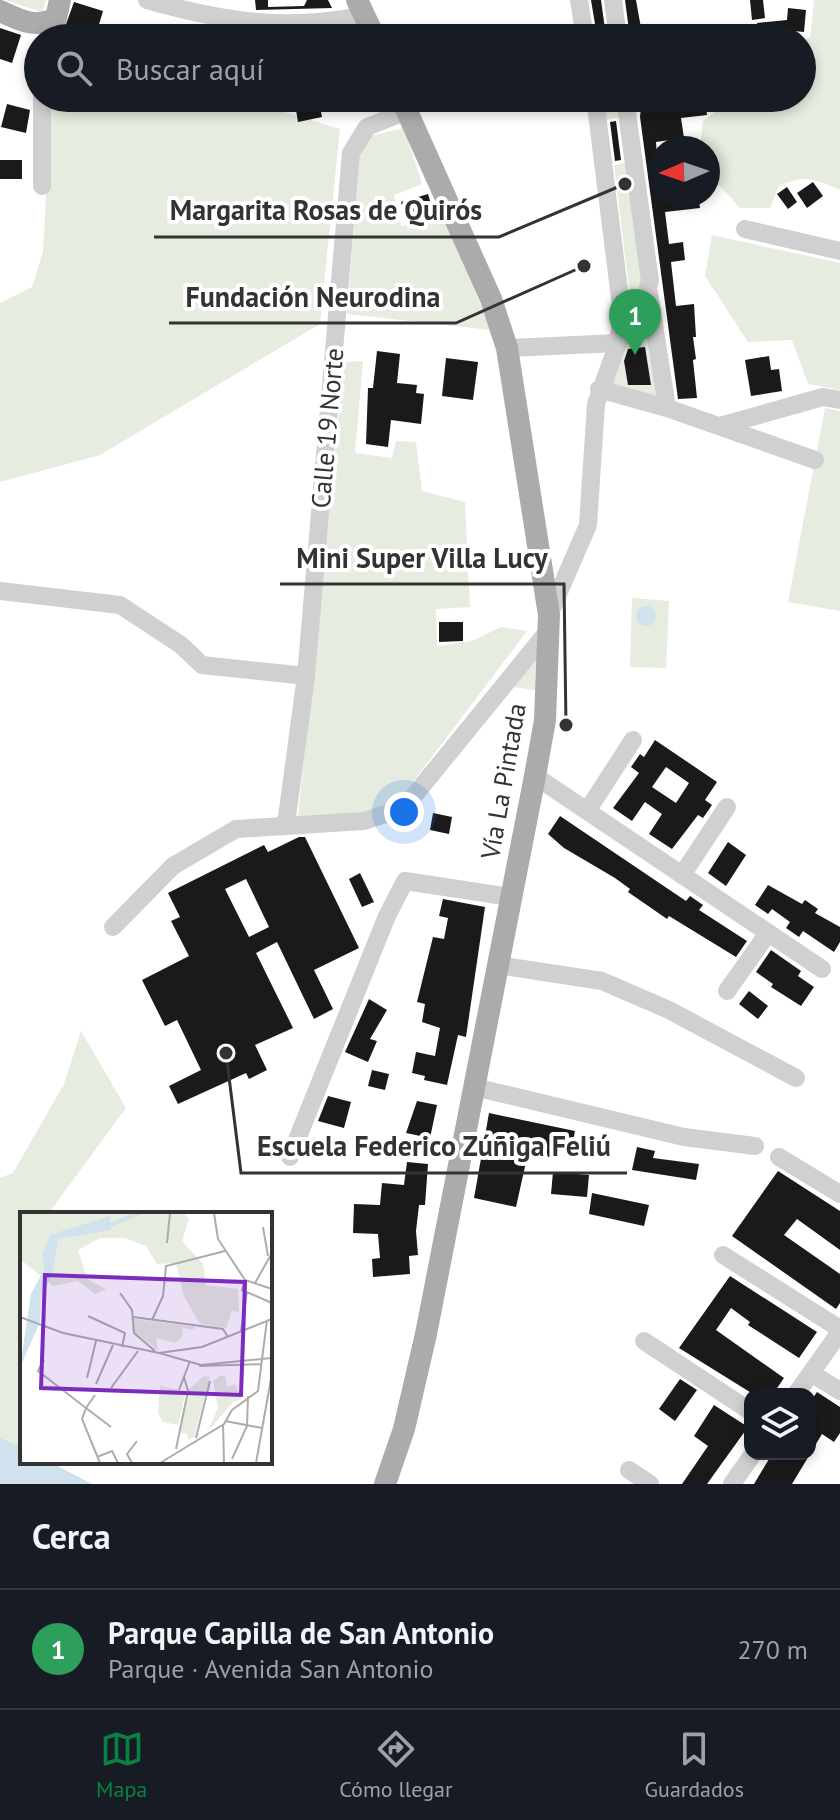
<!DOCTYPE html>
<html lang="es">
<meta charset="utf-8">
<style>
body{margin:0;font-family:"PT Sans",sans-serif;background:#242831;color:#f1f3f6}
.controls{position:absolute;right:24px;bottom:24px;display:grid;overflow:hidden;border-radius:16px;box-shadow:0 4px 12px #0003}
.controls button{width:72px;height:72px;display:grid;place-items:center;padding:0;border:0;border-bottom:2px solid #363941;background:#171b24;color:#f1f3f6;font:40px sans-serif}
.compass{position:absolute;left:648px;top:136px;width:72px;height:72px;border-radius:50%;background:#171b24;box-shadow:0 4px 12px #0003;rotate:268deg}
.you{position:absolute;left:404px;top:812px;width:28px;height:28px;margin:-20px;border:6px solid #fff;border-radius:50%;background:#1a73e8;box-shadow:0 0 0 12px #1a73e833}
.badge{display:grid;place-items:center;width:52px;height:52px;border-radius:50%;background:#0b8043;color:#fff;font-size:26px;font-weight:700}
.pin{position:absolute;translate:-50% -66px;filter:drop-shadow(0 2px 4px #0008)}
.pin::after{content:'';position:absolute;top:42px;width:28px;height:24px;background:inherit;clip-path:polygon(0 0,100% 0,50% 100%)}
.list{margin:0;padding:0;list-style:none}
h2{display:flex;justify-content:space-between;align-items:center;height:104px;margin:0;padding:0 32px;font-size:34px}
h2 small{font-size:26px;font-weight:400;color:#9ea1a6}
.list li{display:grid;grid-template-columns:52px 1fr auto;gap:24px;align-items:center;box-sizing:border-box;height:120px;padding:0 32px;border-top:2px solid #363941}
.list b{display:block;font-size:30px;white-space:nowrap}
.list p{margin:0;font-size:26px;white-space:nowrap;color:#9ea1a6}
.list em{font-size:26px;font-style:normal;color:#9ea1a6}
.icon{flex:none;width:44px;height:44px;fill:none;stroke:currentColor;stroke-width:2;stroke-linecap:round;stroke-linejoin:round}
.map{position:relative;flex:none;width:840px;height:1484px;overflow:hidden}
.search{position:absolute;background:#171b24;box-shadow:0 4px 12px #0003;left:24px;right:24px;top:24px;height:88px;display:flex;align-items:center;gap:20px;box-sizing:border-box;padding:0 28px;border-radius:44px;color:#9ea1a6;font-size:30px}
.sheet{height:224px;background:#171b24}
nav{display:flex;justify-content:space-around;align-items:center;box-sizing:border-box;height:112px;border-top:2px solid #363941;background:#171b24;font-size:22px;color:#9ea1a6}
nav a{display:grid;justify-items:center;gap:4px}
nav .on{color:#0b8043}
.map>svg:first-child{display:block}
.green{fill:#e6ecdf}
.water{fill:#cfe2ee}
.building{fill:#1a1a1a;fill-rule:evenodd}
.lines{fill:none;stroke-linecap:round;stroke-linejoin:round}
.minor{stroke:#d0d0d0;stroke-width:18}
.major{stroke:#ababab;stroke-width:22}
.labels{text-anchor:middle;dominant-baseline:central;stroke-width:8;stroke-linejoin:round;paint-order:stroke}
.street-label{font-size:26px;fill:#333;stroke:#fff}
.inset-river{fill:none;stroke:#cfe2ee;stroke-width:4}
.inset-road{fill:none;stroke:#adadad;stroke-width:2}
.view{fill:#7b2cbf;fill-opacity:0.15;stroke:#7b2cbf;stroke-width:4}
.inset-edge{fill:none;stroke:#333;stroke-width:4}
.leader{fill:none;stroke:#333;stroke-width:3}
.callout-dot{fill:#333;stroke:#fff;stroke-width:3}
.callout-label{font-size:28px;text-anchor:middle;font-weight:bold;fill:#333;stroke:#fff;stroke-width:8;stroke-linejoin:round;paint-order:stroke}
</style>
<div class="map">
<svg width="840" height="1484" viewBox="0 0 840 1484">
<rect width="100%" height="100%" fill="#fff"/>
<!-- green -->
<g class="green">
<path d="M 5,0 L 46,0 L 42,12 Z"/>
<path d="M 814,0 L 840,0 L 840,190 C 813,179 807,174 779,186 L 770,208 L 740,208 L 708,173 L 708,148 L 700,148 L 703,121 L 716,111 L 784,103 L 781,98 L 802,98 L 802,39 L 810,38 Z"/>
<path d="M 104,25 L 218,37 L 218,38 L 101,38 Z"/>
<path d="M 51,98 L 238,98 L 340,129 L 320,324 L 100,455 L 0,482 L 0,303 L 32,287 L 43,252 Z"/>
<path d="M 603,98 L 619,98 L 622,117 L 606,120 Z"/>
<path d="M 404,128 L 422,184 L 394,195 L 401,226 L 443,215 L 491,330 L 347,314 L 360,149 L 366,137 Z"/>
<path d="M 631,161 L 645,288 L 640,302 L 631,305 L 614,165 Z"/>
<path d="M 712,235 L 840,263 L 840,390 L 808,384 L 792,340 L 748,342 L 705,276 Z"/>
<path d="M 646,305 L 659,404 L 605,387 Z"/>
<path d="M 363,361 L 355,453 L 392,458 L 396,441 L 416,442 L 422,491 L 465,502 L 470,607 L 436,609 L 437,646 L 472,641 L 501,627 L 527,631 L 394,807 L 353,815 L 298,816 L 344,362 Z"/>
<path d="M 825,408 L 840,411 L 840,611 L 788,602 Z"/>
<path d="M 632,598 L 669,601 L 666,668 L 630,667 Z"/>
<path d="M 543,649 L 541,691 L 513,687 Z"/>
<path d="M 81,1031 L 126,1108 L 48,1214 L 22,1214 L 22,1462 L 0,1484 L 0,1178 L 13,1173 L 64,1084 Z"/>
</g>
<!-- water -->
<g class="water">
<circle cx="646" cy="616" r="10"/>
<path d="M 0,1438 L 22,1447 L 22,1462 L 50,1462 L 92,1484 L 0,1484 Z"/>
</g>
<!-- building -->
<g class="building">
<path d="M 255,0 L 268,0 L 268,7 L 304,6 L 307,0 L 328,0 L 332,8 L 256,10 Z"/>
<path d="M 591,0 L 601,0 L 605,29 L 596,30 Z"/>
<path d="M 625,0 L 636,0 L 641,28 L 659,25 L 661,38 L 630,38 Z"/>
<path d="M 750,0 L 763,0 L 765,18 L 752,20 Z"/>
<path d="M 74,2 L 103,11 L 95,38 L 61,38 Z"/>
<path d="M 788,8 L 806,10 L 804,32 L 784,30 L 784,38 L 758,38 L 757,23 L 787,20 Z"/>
<path d="M 0,28 L 21,35 L 12,63 L 0,59 Z"/>
<path d="M 62,98 L 84,98 L 85,108 L 62,108 Z"/>
<path d="M 294,98 L 318,98 L 322,117 L 298,122 Z"/>
<path d="M 642,98 L 674,98 L 675,102 L 705,98 L 707,115 L 681,118 L 684,138 L 656,142 L 660,196 L 698,196 L 700,208 L 665,212 L 669,244 L 683,242 L 685,260 L 671,262 L 676,306 L 694,304 L 696,337 L 693,337 L 696,359 L 693,360 L 697,398 L 678,399 L 640,117 Z"/>
<path d="M 7,104 L 30,110 L 26,133 L 1,127 Z"/>
<path d="M 616,121 L 621,160 L 615,161 L 610,122 Z"/>
<rect x="0" y="160" width="22" height="19"/>
<path d="M 813,182 L 823,196 L 807,208 L 797,193 Z"/>
<path d="M 787,187 L 797,202 L 788,209 L 777,194 Z"/>
<path d="M 428,194 L 433,211 L 406,219 L 401,202 Z"/>
<path d="M 645,347 L 651,385 L 628,385 L 624,361 L 628,349 Z"/>
<path d="M 377,351 L 400,354 L 397,383 L 417,385 L 416,393 L 424,394 L 421,424 L 391,420 L 388,447 L 366,444 L 368,388 L 373,388 Z"/>
<path d="M 769,356 L 771,370 L 779,369 L 782,391 L 751,396 L 745,360 Z"/>
<path d="M 446,358 L 478,362 L 473,400 L 442,396 Z"/>
<path d="M 439,622 L 463,622 L 463,641 L 439,642 Z"/>
<path d="M 655,740 L 717,782 L 705,800 L 712,805 L 703,818 L 698,815 L 672,849 L 649,834 L 662,814 L 645,802 L 632,821 L 613,808 L 639,773 L 631,767 L 640,754 L 644,757 ZM 666,767 L 689,783 L 676,803 L 652,787 Z"/>
<path d="M 433,813 L 452,817 L 449,834 L 430,830 Z"/>
<path d="M 560,816 L 686,901 L 690,896 L 703,905 L 699,910 L 747,941 L 736,957 L 669,916 L 667,919 L 628,892 L 630,889 L 615,878 L 564,848 L 548,834 Z"/>
<path d="M 299,837 L 305,837 L 359,948 L 314,970 L 333,1009 L 314,1019 L 277,942 L 256,953 L 293,1028 L 255,1045 L 267,1070 L 249,1079 L 246,1073 L 178,1104 L 169,1086 L 201,1070 L 177,1020 L 165,1026 L 142,980 L 189,956 L 171,921 L 180,917 L 168,893 L 264,845 L 268,852 ZM 246,879 L 269,927 L 249,937 L 225,889 Z"/>
<path d="M 728,842 L 746,855 L 726,886 L 708,873 Z"/>
<path d="M 360,873 L 374,902 L 362,907 L 349,879 Z"/>
<path d="M 768,885 L 802,904 L 805,900 L 818,909 L 815,913 L 840,927 L 840,942 L 834,952 L 803,931 L 799,937 L 786,928 L 790,922 L 772,909 L 768,914 L 755,905 Z"/>
<path d="M 443,899 L 485,907 L 466,1037 L 458,1035 L 447,1085 L 424,1080 L 425,1076 L 412,1073 L 416,1052 L 435,1056 L 440,1028 L 422,1022 L 425,1004 L 417,1002 L 433,937 L 444,939 L 448,918 L 439,916 Z"/>
<path d="M 771,950 L 801,971 L 798,976 L 814,987 L 801,1006 L 771,987 L 773,984 L 756,972 Z"/>
<path d="M 749,991 L 768,1006 L 758,1019 L 739,1004 Z"/>
<path d="M 369,999 L 387,1010 L 370,1039 L 377,1041 L 368,1062 L 345,1052 Z"/>
<path d="M 372,1070 L 389,1074 L 385,1090 L 368,1086 Z"/>
<path d="M 328,1096 L 351,1102 L 344,1128 L 318,1121 Z"/>
<path d="M 417,1101 L 437,1105 L 430,1138 L 406,1133 Z"/>
<path d="M 489,1113 L 575,1131 L 571,1151 L 551,1148 L 550,1157 L 528,1153 L 516,1207 L 474,1198 Z"/>
<path d="M 637,1147 L 655,1151 L 653,1158 L 699,1164 L 696,1180 L 632,1170 Z"/>
<path d="M 407,1162 L 428,1164 L 425,1205 L 419,1205 L 416,1231 L 418,1255 L 409,1256 L 410,1274 L 373,1277 L 372,1259 L 380,1258 L 378,1234 L 353,1233 L 354,1204 L 380,1205 L 382,1183 L 404,1185 Z"/>
<path d="M 778,1171 L 840,1211 L 840,1250 L 797,1219 L 784,1235 L 840,1274 L 840,1303 L 836,1309 L 732,1236 Z"/>
<path d="M 553,1172 L 589,1175 L 587,1197 L 551,1194 Z"/>
<path d="M 592,1193 L 649,1205 L 644,1226 L 589,1214 Z"/>
<path d="M 730,1276 L 817,1332 L 799,1358 L 748,1325 L 750,1322 L 731,1308 L 716,1330 L 784,1378 L 773,1394 L 753,1394 L 679,1348 Z"/>
<path d="M 680,1379 L 697,1390 L 675,1421 L 659,1409 Z"/>
<path d="M 817,1392 L 840,1407 L 840,1433 L 834,1442 L 822,1434 L 810,1454 L 810,1402 Z"/>
<path d="M 714,1405 L 748,1427 L 707,1484 L 682,1484 L 708,1446 L 694,1436 Z"/>
<path d="M 772,1454 L 810,1454 L 792,1484 L 754,1484 Z"/>
</g>
<g class="lines">
<!-- minor -->
<g class="minor">
<path d="M 147,0 C 221,21 288,32 364,15"/>
<path d="M 579,0 L 585,38"/>
<path d="M 613,0 L 618,38"/>
<path d="M 42,186 L 42,98"/>
<path d="M 745,229 L 840,251"/>
<path d="M 649,292 L 667,408"/>
<path d="M 622,337 L 644,301 L 650,281 L 625,98"/>
<path d="M 507,348 L 618,343"/>
<path d="M 599,389 L 667,408 L 815,460"/>
<path d="M 720,426 L 823,397 L 840,400"/>
<path d="M 0,591 L 120,605 L 181,645 L 202,665 L 306,676"/>
<path d="M 549,615 L 588,525 L 596,404 L 618,343 L 622,314 L 595,98"/>
<path d="M 535,776 L 822,969"/>
<path d="M 587,811 L 633,740"/>
<path d="M 286,824 L 306,676 L 351,153 L 367,127 L 407,111"/>
<path d="M 682,875 L 727,807"/>
<path d="M 113,927 L 173,866 L 236,829 L 364,821 L 404,808 L 549,630"/>
<path d="M 497,965 L 602,981 L 669,1010 L 796,1078"/>
<path d="M 727,991 L 768,933"/>
<path d="M 474,1087 L 684,1137 L 755,1146"/>
<path d="M 290,1157 L 387,916 L 405,881 L 511,897"/>
<path d="M 779,1157 L 840,1194"/>
<path d="M 723,1255 L 840,1329"/>
<path d="M 644,1341 L 750,1411"/>
<path d="M 811,1373 L 840,1391"/>
<path d="M 796,1394 L 840,1332"/>
<path d="M 629,1470 L 650,1484"/>
<path d="M 732,1484 L 753,1454"/>
</g>
<!-- major -->
<g class="major">
<path d="M 357,0 L 375,38"/>
<path d="M 0,11 C 20,20 35,29 56,18 L 60,0"/>
<path d="M 385,1484 L 404,1429 L 426,1334 L 535,776 L 545,720 L 549,615 L 507,348 L 491,299 L 401,98"/>
</g>
</g>
<g class="labels">
<!-- street labels -->
<g class="street-label">
<text transform="translate(327 428) rotate(-85)">Calle 19 Norte</text>
<text transform="translate(503 781) rotate(-80)">Vía La Pintada</text>
</g>
</g>
<!-- overview -->
<g transform="translate(20 1212)">
<rect width="252" height="252" fill="#fff"/>
<path d="M 0,1 L 164,1 L 169,7 L 162,29 L 183,52 L 186,73 L 218,77 L 219,100 L 212,99 L 206,116 L 180,112 L 163,82 L 156,51 L 137,52 L 126,34 L 105,26 L 80,26 L 58,38 L 67,67 L 86,77 L 75,82 L 58,69 L 33,74 L 0,47 ZM 114,107 L 175,115 L 175,118 L 162,116 L 163,124 L 155,131 L 136,126 L 138,138 L 114,120 ZM 184,164 L 190,165 L 174,225 L 168,228 L 168,222 L 160,221 L 169,177 ZM 200,164 L 205,164 L 207,175 L 215,172 L 222,187 L 213,190 L 188,219 L 198,196 L 193,169 ZM 140,174 L 166,179 L 158,213 L 143,210 L 138,201 Z" fill="#e6ecdf"/>
<path d="M 90,4 L 91,18 L 38,27 L 32,64 L 22,81 L 20,110 L 0,155 L 11,82 L 25,56 L 22,44 L 30,23 Z" fill="#cfe2ee"/>
<path class="inset-river" d="M 84,16 L 119,1"/>
<path class="inset-road" d="M 194,1 L 198,27 L 225,68 L 252,77M 243,15 L 248,44M 147,31 L 150,1M 225,68 L 222,78 L 252,91M 235,71 L 252,41M 100,81 L 112,98 L 114,121 L 135,139M 68,104 L 105,121 L 102,135M 0,105 L 43,121 L 139,141 L 182,135 L 252,107M 113,105 L 203,117 L 208,125M 132,108 L 143,84 L 146,54 L 205,39M 221,119 L 227,79M 139,141 L 181,153 L 252,146M 24,148 L 18,159 L 66,196 L 62,207 L 80,251M 179,154 L 242,152M 67,166 L 76,129M 76,172 L 93,133M 91,176 L 118,139M 159,178 L 170,149M 75,183 L 66,196 L 91,215M 205,209 L 242,216M 203,212 L 204,251M 176,226 L 190,169M 156,237 L 168,179 L 164,165M 77,245 L 92,239 L 98,251M 212,247 L 227,214 L 228,184M 112,251 L 107,242 L 117,229M 140,251 L 204,212 L 212,198 L 238,179 L 247,108M 236,251 L 252,161"/>
<path class="view" d="M 25,63 L 225,70 L 221,183 L 21,176 Z"/>
<rect width="252" height="252" class="inset-edge"/>
</g>
<!-- callouts -->
<path class="leader" d="M625 184L499 237H154M584 266L456 323H169M566 725L564 584H280M226 1053L241 1173H627"/>
<g class="callout-dot">
<circle cx="625" cy="184" r="8"/>
<circle cx="584" cy="266" r="8"/>
<circle cx="566" cy="725" r="8"/>
<circle cx="226" cy="1053" r="8"/>
</g>
<g class="callout-label">
<text x="326" y="220">Margarita Rosas de Quirós</text>
<text x="313" y="307">Fundación Neurodina</text>
<text x="422" y="568">Mini Super Villa Lucy</text>
<text x="434" y="1156">Escuela Federico Zúñiga Feliú</text>
</g>
</svg>
<div class="controls">
<button><svg class="icon" aria-label="layers" viewBox="0 0 24 24"><path d="M12 4l9 5-9 5-9-5zM3 14l9 5 9-5"/></svg></button>
</div>
<svg class="compass" viewBox="-18 -18 36 36"><path d="M0-13l5 13h-10z" fill="#e53935"/><path d="M0 13l5-13h-10z" fill="#9ea1a6"/></svg>
<div class="you"></div>
<div class="pin badge" style="left:635px;top:355px;background:#2e9e5b">1</div>
<div class="search"><svg class="icon" aria-label="search" viewBox="0 0 24 24"><circle cx="10" cy="10" r="6"/><path d="M15 15l6 6"/></svg>Buscar aquí</div>
</div>
<section class="sheet">
<h2>Cerca<small></small></h2>
<ul class="list">
<li><span class="badge" style="background:#2e9e5b">1</span><div><b>Parque Capilla de San Antonio</b><p>Parque · Avenida San Antonio</p></div><em>270 m</em></li>
</ul>
</section>
<nav>
<a class="on"><svg class="icon" aria-label="map" viewBox="0 0 24 24"><path d="M3 6l6-2 6 2 6-2v14l-6 2-6-2-6 2zM9 4v14M15 6v14"/></svg>Mapa</a>
<a><svg class="icon" aria-label="directions" viewBox="0 0 24 24"><path d="M12 3l9 9-9 9-9-9zM9 14v-3h6M13 9l2 2-2 2"/></svg>Cómo llegar</a>
<a><svg class="icon" aria-label="saved" viewBox="0 0 24 24"><path d="M7 4h10v16l-5-4-5 4z"/></svg>Guardados</a>
</nav>
